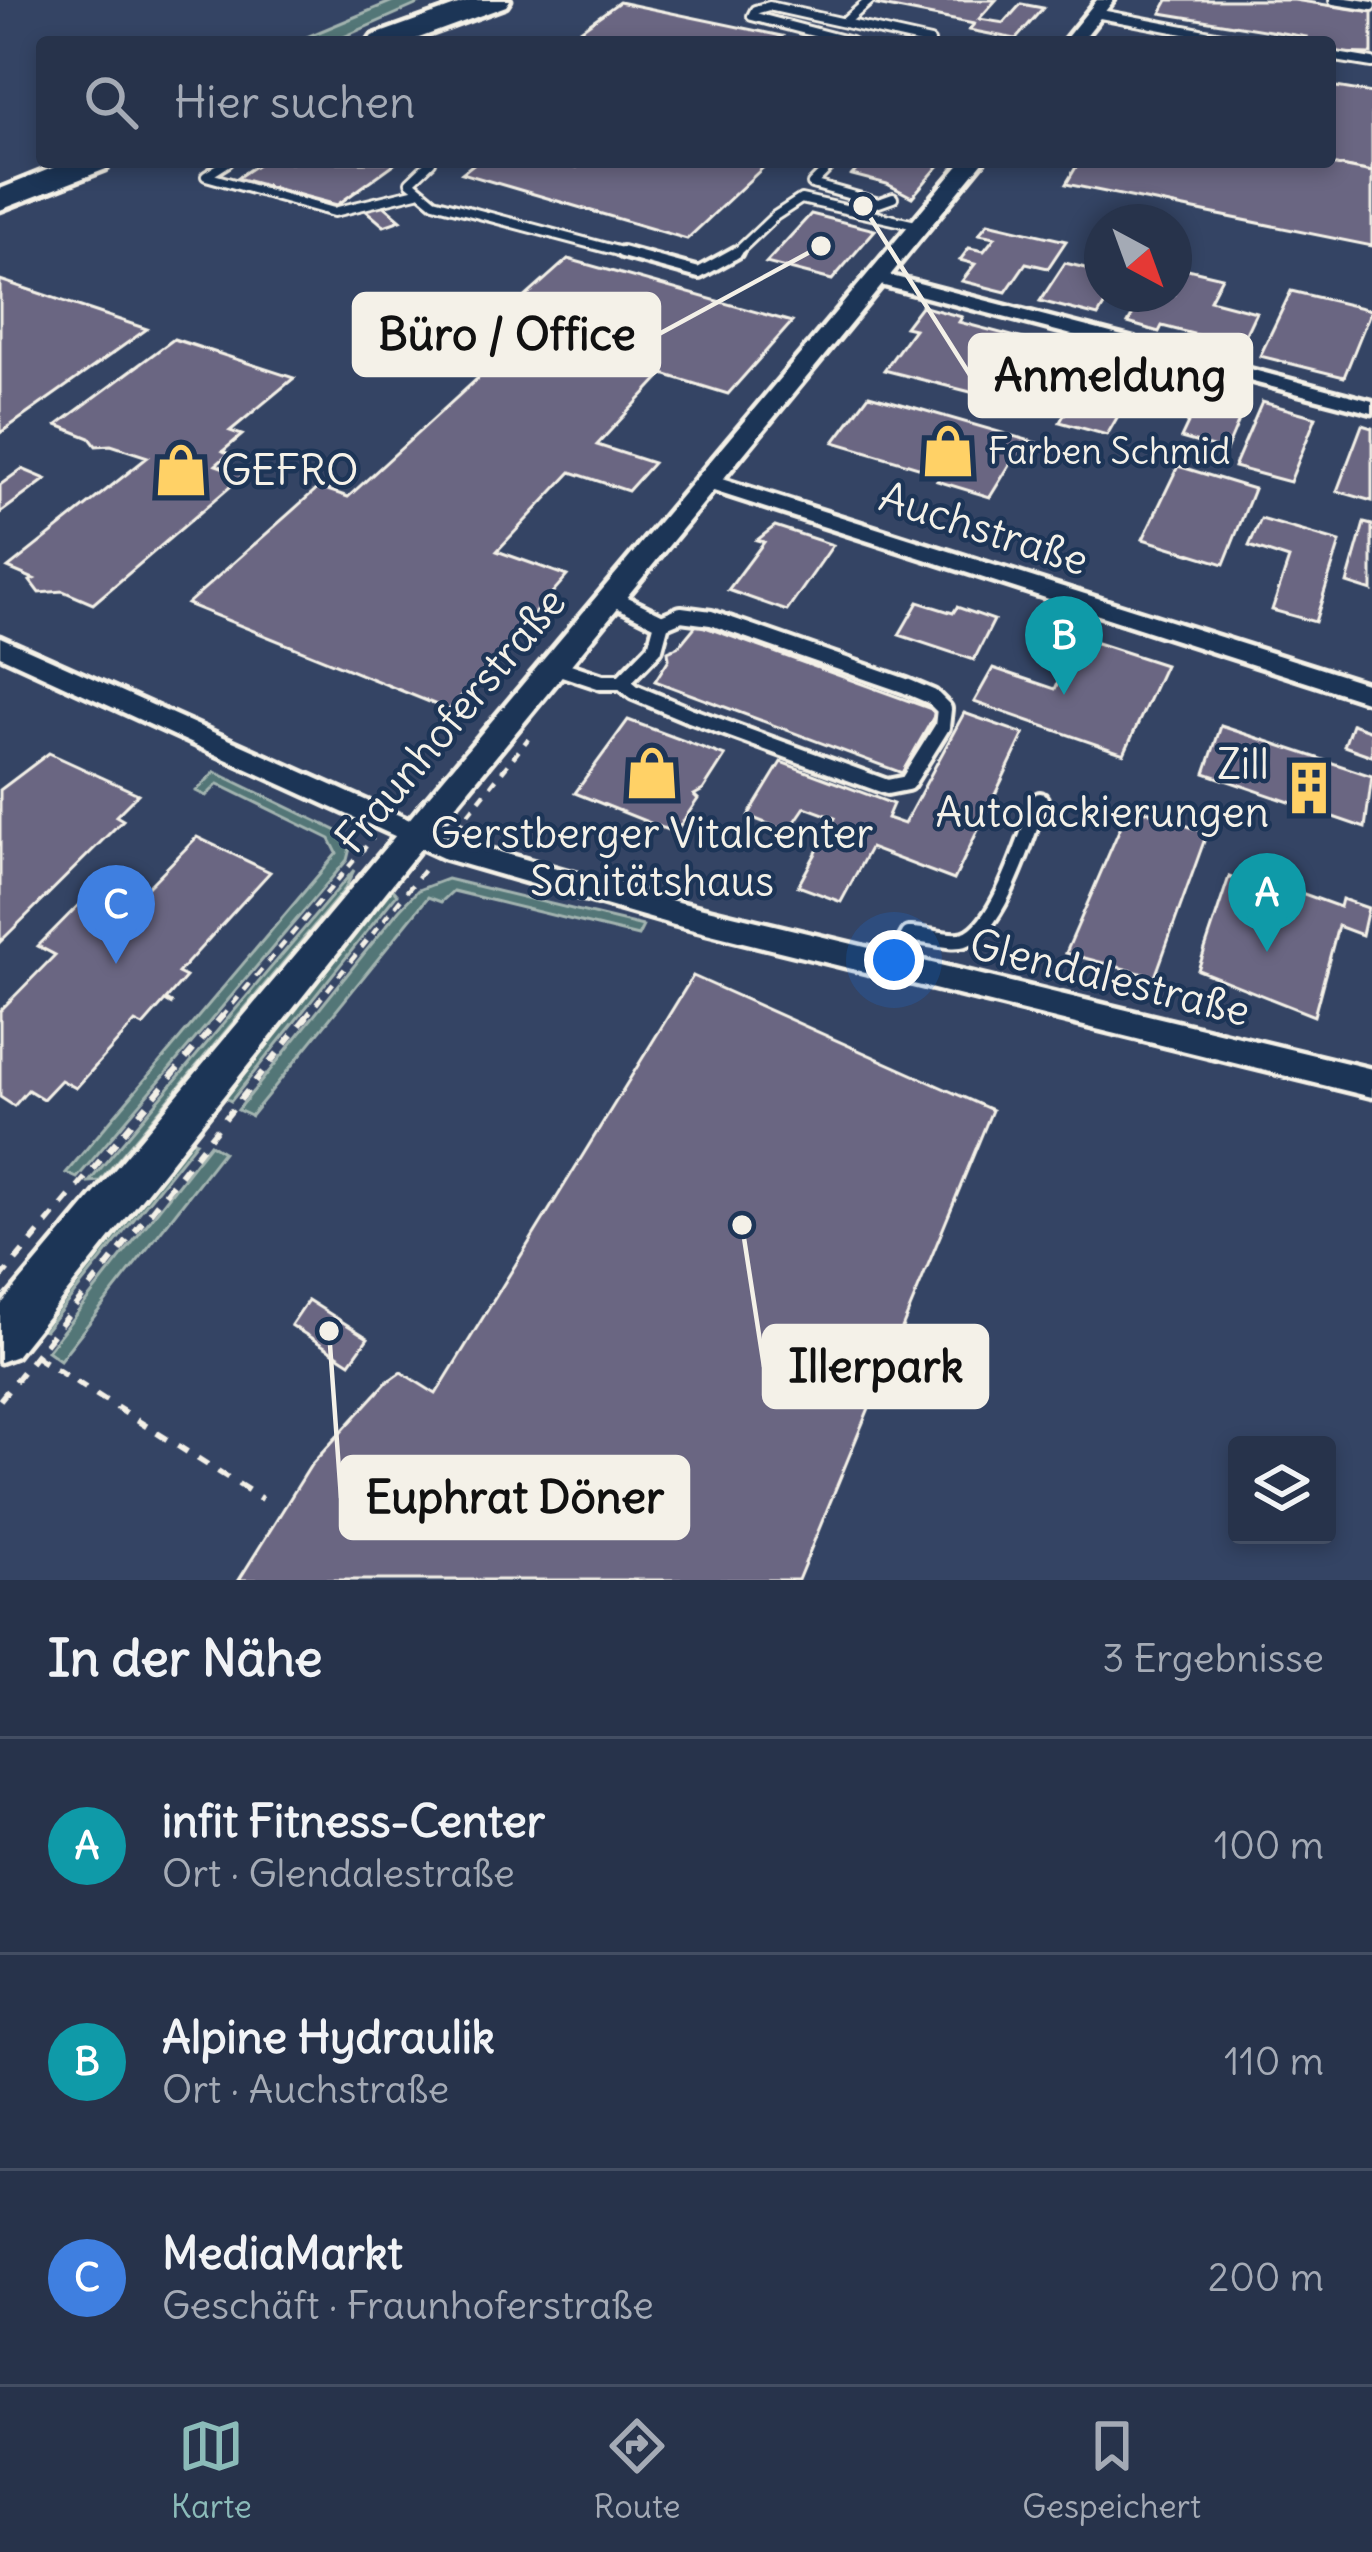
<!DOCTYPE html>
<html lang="de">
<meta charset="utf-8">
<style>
body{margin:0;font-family:Delius,sans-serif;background:#333f55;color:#f1f3f6}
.controls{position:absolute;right:36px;bottom:36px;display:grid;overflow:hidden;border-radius:12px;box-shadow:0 6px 18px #0003}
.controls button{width:108px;height:108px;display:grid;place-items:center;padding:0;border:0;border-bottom:3px solid #434e63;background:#27334b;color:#f1f3f6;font:60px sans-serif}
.compass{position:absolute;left:1084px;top:204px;width:108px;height:108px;border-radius:50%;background:#27334b;box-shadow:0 6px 18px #0003;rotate:139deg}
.you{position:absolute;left:894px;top:960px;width:42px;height:42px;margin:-30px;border:9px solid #fff;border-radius:50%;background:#1a73e8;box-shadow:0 0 0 18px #1a73e833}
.badge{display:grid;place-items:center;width:78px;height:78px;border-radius:50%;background:#8bbbb9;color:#fff;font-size:39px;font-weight:700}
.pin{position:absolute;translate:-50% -99px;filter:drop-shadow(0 3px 6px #0008)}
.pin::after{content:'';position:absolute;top:63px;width:42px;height:36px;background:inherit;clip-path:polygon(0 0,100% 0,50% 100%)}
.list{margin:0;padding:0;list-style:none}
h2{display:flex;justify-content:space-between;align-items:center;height:156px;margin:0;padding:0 48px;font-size:51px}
h2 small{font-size:39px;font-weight:400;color:#a4aab5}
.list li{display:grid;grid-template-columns:78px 1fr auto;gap:36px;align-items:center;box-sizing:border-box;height:216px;padding:0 48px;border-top:3px solid #434e63}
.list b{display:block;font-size:45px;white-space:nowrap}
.list p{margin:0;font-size:39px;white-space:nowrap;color:#a4aab5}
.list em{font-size:39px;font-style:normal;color:#a4aab5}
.icon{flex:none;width:66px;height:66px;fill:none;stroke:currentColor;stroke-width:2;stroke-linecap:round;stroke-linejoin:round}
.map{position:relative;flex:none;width:1372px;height:1580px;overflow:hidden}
.search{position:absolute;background:#27334b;box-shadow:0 6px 18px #0003;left:36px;right:36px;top:36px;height:132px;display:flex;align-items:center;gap:30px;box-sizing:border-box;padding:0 42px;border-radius:12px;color:#a4aab5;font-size:45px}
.sheet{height:804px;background:#27334b}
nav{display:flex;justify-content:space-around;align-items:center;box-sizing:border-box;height:168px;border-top:3px solid #434e63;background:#27334b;font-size:33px;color:#a4aab5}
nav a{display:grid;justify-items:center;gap:6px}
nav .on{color:#8bbbb9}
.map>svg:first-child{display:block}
.green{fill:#527677;stroke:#a3b4b0;stroke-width:3}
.building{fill:#6b6682;stroke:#f4f1e8;stroke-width:3}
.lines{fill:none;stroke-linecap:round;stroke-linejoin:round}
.service-far2-casing{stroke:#f4f1e8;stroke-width:14}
.service-far1-casing{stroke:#f4f1e8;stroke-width:18}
.service-casing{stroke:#f4f1e8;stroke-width:22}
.minor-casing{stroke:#f4f1e8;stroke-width:9}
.tertiary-casing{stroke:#f4f1e8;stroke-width:9}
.motorway-casing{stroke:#f4f1e8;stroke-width:9}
.path-far1{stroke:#f4f1e8;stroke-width:4.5;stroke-dasharray:9 9;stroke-linecap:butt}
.path{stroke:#f4f1e8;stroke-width:6;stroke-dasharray:12 12;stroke-linecap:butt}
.service-far2{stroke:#1d3557;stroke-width:8}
.service-far1{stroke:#1d3557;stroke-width:10}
.service{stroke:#1d3557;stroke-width:14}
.minor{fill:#1d3557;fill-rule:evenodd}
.tertiary{fill:#1d3557;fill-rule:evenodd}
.motorway{fill:#1d3557;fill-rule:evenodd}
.labels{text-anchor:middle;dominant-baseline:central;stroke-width:9;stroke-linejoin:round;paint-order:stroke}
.far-poi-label{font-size:36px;fill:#f4f1e8;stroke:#1d3557;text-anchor:start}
.poi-label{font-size:42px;fill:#f4f1e8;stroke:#1d3557;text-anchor:start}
.street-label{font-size:42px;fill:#f4f1e8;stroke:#1d3557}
.leader{fill:none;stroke:#f4f1e8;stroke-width:4.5}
.callout-dot{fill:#f4f1e8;stroke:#1d3557;stroke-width:4.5}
.callout{fill:#f4f1e8;stroke:#f4f1e8;stroke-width:4.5}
.callout-label{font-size:45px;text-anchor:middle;font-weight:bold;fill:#111}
</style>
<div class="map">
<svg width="1372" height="1580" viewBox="0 0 1372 1580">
<rect width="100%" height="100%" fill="#344464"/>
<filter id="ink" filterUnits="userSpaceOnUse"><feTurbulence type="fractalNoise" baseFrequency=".00833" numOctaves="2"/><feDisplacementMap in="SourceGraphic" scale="24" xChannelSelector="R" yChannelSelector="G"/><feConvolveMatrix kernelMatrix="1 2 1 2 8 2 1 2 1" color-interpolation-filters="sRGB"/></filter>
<g filter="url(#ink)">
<!-- green -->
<g class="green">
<path d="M 395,0 L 427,0 L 332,42 L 295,42 Z"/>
<path d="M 215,772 L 337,831 L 350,848 L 347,860 L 77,1178 L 66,1173 L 337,853 L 330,839 L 218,784 L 206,796 L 196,791 Z"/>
<path d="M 354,870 L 345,889 L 100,1181 L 89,1182 Z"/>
<path d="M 447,879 L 643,926 L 638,936 L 453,891 L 441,902 L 428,897 L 251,1116 L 238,1110 L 399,910 L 418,890 Z"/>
<path d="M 391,887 L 397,894 L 231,1101 L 222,1096 Z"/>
<path d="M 187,1140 L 196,1142 L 45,1330 L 36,1327 Z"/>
<path d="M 210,1144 L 223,1152 L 60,1360 L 47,1351 Z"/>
</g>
<!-- building -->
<g class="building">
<path d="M 882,0 L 996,0 L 979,19 L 1004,23 L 1021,4 L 1043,8 L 1016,39 L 969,30 L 974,24 L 877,5 Z"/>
<path d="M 1168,0 L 1294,0 L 1372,12 L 1372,54 L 1332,53 L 1330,42 L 1304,42 L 1306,37 L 1161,13 Z"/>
<path d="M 619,2 L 782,36 L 775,42 L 569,38 Z"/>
<path d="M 1330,86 L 1372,93 L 1372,172 L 1320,162 L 1330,162 Z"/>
<path d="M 261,162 L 397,162 L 337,205 L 237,178 Z"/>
<path d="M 476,162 L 556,162 L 576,167 L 582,162 L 769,162 L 687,239 L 462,173 Z"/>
<path d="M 864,162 L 942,162 L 912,197 L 887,184 L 852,175 Z"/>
<path d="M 1079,162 L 1320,162 L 1372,172 L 1372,246 L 1066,184 Z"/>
<path d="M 381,203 L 401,220 L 384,226 L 364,209 Z"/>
<path d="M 811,214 L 875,230 L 832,280 L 766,263 Z"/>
<path d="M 988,223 L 1066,241 L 1048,268 L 1026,263 L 1006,292 L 962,281 L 975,264 L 960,260 L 969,248 L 984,251 L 995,237 L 979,234 Z"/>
<path d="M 568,259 L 792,322 L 728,394 L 663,374 L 597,445 L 653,463 L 628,491 L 571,472 L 497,551 L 567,576 L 449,710 L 187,604 L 319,487 L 348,497 L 527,333 L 495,324 Z"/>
<path d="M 1065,263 L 1102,272 L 1102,294 L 1111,294 L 1098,316 L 1040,301 Z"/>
<path d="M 1175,266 L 1222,277 L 1210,300 L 1256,312 L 1240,346 L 1162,326 L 1159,332 L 1128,323 L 1144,294 L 1174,294 Z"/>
<path d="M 0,280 L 147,329 L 0,433 Z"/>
<path d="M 1291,291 L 1371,310 L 1344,377 L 1260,356 Z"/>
<path d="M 921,306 L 962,317 L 959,322 L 1050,346 L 1014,403 L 884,370 L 914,329 L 905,327 Z"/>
<path d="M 174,339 L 294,378 L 230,431 L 242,435 L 223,451 L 229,454 L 216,465 L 244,475 L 93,604 L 63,591 L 39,593 L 30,581 L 34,579 L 8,568 L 148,457 L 111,445 L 96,446 L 90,438 L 57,425 Z"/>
<path d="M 1095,358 L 1144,371 L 1107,435 L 1060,422 Z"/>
<path d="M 1205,387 L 1248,399 L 1226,451 L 1181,438 Z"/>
<path d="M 869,395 L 909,406 L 1037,443 L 1026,462 L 1014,458 L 990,497 L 937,481 L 942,474 L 834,442 Z"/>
<path d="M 1262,402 L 1316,417 L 1290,482 L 1234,467 Z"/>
<path d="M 1362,425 L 1372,428 L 1372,501 L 1337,491 Z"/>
<path d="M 1178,466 L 1254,489 L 1224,564 L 1143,539 Z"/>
<path d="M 22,469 L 46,479 L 0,513 L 0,485 Z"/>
<path d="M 1261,519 L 1340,542 L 1315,622 L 1272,610 L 1289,559 L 1249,546 Z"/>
<path d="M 1364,523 L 1372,525 L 1372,591 L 1347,583 Z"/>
<path d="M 775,526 L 833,545 L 787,611 L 728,590 L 764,542 L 757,540 Z"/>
<path d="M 918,602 L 953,613 L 957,607 L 994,620 L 974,660 L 899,635 Z"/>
<path d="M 697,624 L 937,711 L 902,773 L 655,681 L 669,659 L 668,651 L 679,646 Z"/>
<path d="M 1094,642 L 1165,665 L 1124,754 L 974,702 L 993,668 L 1055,689 L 1068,660 L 1082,665 Z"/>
<path d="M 964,713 L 1024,734 L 954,880 L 870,848 L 841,902 L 798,886 L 835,818 L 805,807 L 788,832 L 748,816 L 781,762 L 893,804 L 887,818 L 904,824 Z"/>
<path d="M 628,720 L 725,756 L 703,790 L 694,795 L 698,799 L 675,833 L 575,793 Z"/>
<path d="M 1352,724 L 1372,731 L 1372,756 L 1344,746 Z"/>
<path d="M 1221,726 L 1372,776 L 1365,828 L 1205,773 Z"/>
<path d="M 49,753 L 138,794 L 116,816 L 123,820 L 0,942 L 0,790 Z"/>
<path d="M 1130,805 L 1207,833 L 1155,977 L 1066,953 Z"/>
<path d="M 197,837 L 270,872 L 178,973 L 186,977 L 143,1026 L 135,1022 L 76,1088 L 61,1080 L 43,1099 L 28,1090 L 14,1106 L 0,1097 L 0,1011 L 55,955 L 38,946 L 112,871 L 147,888 Z"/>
<path d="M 1229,877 L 1262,890 L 1265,880 L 1340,907 L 1342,899 L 1368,908 L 1362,935 L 1338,926 L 1314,1016 L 1198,970 Z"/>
<path d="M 693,976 L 992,1110 L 798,1580 L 239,1580 L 311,1465 L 387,1382 L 401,1372 L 436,1394 Z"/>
<path d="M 308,1300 L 368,1338 L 350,1363 L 291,1325 Z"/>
</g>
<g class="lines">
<defs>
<g id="service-far2">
<path d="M 1334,0 L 1372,6"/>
<path d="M 1095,13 L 1247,42"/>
<path d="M 846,21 L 870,0"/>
<path d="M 851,42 L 752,16 L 755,10 L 769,6 L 930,42"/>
<path d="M 1330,56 L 1372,63"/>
<path d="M 228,162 L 206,176 L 334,212 L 417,192"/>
<path d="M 431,162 L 410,182 L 434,202 L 633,255"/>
<path d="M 834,162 L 812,184 L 879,203 L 893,198"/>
<path d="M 734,255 L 775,216 L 801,199 L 920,226"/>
</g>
<path id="service-far1" d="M 622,252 L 699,273 L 737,252"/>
<g id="service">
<path d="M 554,666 L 602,682 L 622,682 L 655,648 L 662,622 L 611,597"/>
<path d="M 622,682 L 634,692 L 687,714 L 887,787 L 907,783 L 942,727 L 944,709 L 932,697 L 906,686 L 711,618 L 681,614 L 662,622"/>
<path d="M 891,967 L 909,935 C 927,934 948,944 965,939 C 999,929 1028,831 1040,800"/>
</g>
<g id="minor">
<path d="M 876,272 L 1372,401 L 1372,413 L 869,282 L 869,274 Z"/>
<path d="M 709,475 L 1372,685 L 1372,703 L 701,487 L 698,482 Z"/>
<path d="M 0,637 L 450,838 L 674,901 L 1372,1069 L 1372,1097 L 674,925 L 443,858 L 0,656 Z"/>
</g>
<g id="tertiary">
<path d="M 1097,0 L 1114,0 L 1081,42 L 1063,42 Z"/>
<path d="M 962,162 L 983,162 L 424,844 L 16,1356 L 0,1362 L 0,1306 Z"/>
</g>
<g id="motorway">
<path d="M 472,0 L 510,0 L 506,6 L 408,42 L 368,42 L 372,36 Z"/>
<path d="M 67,162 L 111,162 L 106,169 L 0,210 L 0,189 Z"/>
</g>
</defs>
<!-- service-far2 casing -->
<use href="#service-far2" class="service-far2-casing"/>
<!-- service-far1 casing -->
<use href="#service-far1" class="service-far1-casing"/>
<!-- service casing -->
<use href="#service" class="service-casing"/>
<!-- minor casing -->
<use href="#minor" class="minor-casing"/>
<!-- tertiary casing -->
<use href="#tertiary" class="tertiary-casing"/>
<!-- motorway casing -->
<use href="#motorway" class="motorway-casing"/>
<!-- path-far1 -->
<g class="path-far1">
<path d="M 457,828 L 528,739"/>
<path d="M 165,1000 L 177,1007"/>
<path d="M 221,1018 L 373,838"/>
<path d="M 305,1018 L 428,865"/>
</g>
<!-- path -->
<g class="path">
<path d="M 0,1279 L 223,1015"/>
<path d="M 35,1356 L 262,1499"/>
<path d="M 0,1400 L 308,1015"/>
</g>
<!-- service-far2 -->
<use href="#service-far2" class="service-far2"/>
<!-- service-far1 -->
<use href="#service-far1" class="service-far1"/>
<!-- service -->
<use href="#service" class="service"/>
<!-- minor -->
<use href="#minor" class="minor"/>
<!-- tertiary -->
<use href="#tertiary" class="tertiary"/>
<!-- motorway -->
<use href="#motorway" class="motorway"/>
</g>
</g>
<!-- icons -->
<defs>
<symbol id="shop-bare" viewBox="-9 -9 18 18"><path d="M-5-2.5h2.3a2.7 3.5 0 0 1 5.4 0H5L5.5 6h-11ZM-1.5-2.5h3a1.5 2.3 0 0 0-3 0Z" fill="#ffd166" stroke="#1d3557" stroke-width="2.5" paint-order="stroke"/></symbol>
<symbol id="building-bare" viewBox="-9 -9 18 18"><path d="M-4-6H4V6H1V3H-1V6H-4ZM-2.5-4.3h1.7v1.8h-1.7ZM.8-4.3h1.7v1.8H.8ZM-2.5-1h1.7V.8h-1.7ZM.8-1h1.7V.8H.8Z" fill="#ffd166" stroke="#1d3557" stroke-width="2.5" paint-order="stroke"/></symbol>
</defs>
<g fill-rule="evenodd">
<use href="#shop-bare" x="910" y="413" width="76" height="76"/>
<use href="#shop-bare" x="143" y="432" width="76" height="76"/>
<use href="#shop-bare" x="614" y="735" width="76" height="76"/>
<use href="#building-bare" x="1271" y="750" width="76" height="76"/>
</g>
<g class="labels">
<!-- far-poi labels -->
<g class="far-poi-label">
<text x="988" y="451">Farben Schmid</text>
</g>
<!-- poi labels -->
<g class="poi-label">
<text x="221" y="470">GEFRO</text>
<text x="1269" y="764" text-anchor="end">Zill<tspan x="1269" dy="48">Autolackierungen</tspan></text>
<text x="652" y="833" text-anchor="middle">Gerstberger Vitalcenter<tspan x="652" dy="48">Sanitätshaus</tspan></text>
</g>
<!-- street labels -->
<g class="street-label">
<text transform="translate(984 528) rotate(18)">Auchstraße</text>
<text transform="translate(450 720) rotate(-50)">Fraunhoferstraße</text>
<text transform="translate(1110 977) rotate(14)">Glendalestraße</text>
</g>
</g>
<!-- callouts -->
<path class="leader" d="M821 246L659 334M863 206L970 375M742 1225L764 1367M329 1331L341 1498"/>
<g class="callout-dot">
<circle cx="821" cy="246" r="12"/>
<circle cx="863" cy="206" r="12"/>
<circle cx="742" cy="1225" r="12"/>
<circle cx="329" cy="1331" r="12"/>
</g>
<g class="callout">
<rect x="354" y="294" width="305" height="81" rx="12"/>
<rect x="970" y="335" width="281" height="81" rx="12"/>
<rect x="764" y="1326" width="223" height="81" rx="12"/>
<rect x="341" y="1457" width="347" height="81" rx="12"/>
</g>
<g class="callout-label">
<text x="507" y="350">Büro / Office</text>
<text x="1110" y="391">Anmeldung</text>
<text x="876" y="1382">Illerpark</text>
<text x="515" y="1513">Euphrat Döner</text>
</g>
</svg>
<div class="controls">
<button><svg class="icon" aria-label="layers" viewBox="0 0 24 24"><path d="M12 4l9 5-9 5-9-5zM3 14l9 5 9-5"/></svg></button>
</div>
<svg class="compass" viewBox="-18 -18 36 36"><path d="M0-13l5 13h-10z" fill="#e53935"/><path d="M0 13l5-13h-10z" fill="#a4aab5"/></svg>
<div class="you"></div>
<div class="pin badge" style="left:1267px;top:952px;background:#0f9aa8">A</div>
<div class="pin badge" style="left:1064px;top:695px;background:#0f9aa8">B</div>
<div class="pin badge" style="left:116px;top:964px;background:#3f7fe0">C</div>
<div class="search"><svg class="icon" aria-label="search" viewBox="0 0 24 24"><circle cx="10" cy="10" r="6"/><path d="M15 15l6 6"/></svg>Hier suchen</div>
</div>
<section class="sheet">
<h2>In der Nähe<small>3 Ergebnisse</small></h2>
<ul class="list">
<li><span class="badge" style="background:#0f9aa8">A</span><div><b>infit Fitness-Center</b><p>Ort · Glendalestraße</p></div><em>100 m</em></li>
<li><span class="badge" style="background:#0f9aa8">B</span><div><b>Alpine Hydraulik</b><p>Ort · Auchstraße</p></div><em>110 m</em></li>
<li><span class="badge" style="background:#3f7fe0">C</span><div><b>MediaMarkt</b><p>Geschäft · Fraunhoferstraße</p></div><em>200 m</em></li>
</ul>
</section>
<nav>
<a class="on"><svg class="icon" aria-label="map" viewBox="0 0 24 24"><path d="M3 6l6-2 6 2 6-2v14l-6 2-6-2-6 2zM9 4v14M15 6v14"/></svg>Karte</a>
<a><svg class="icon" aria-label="directions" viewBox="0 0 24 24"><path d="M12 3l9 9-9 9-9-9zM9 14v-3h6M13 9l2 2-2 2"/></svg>Route</a>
<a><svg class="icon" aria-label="saved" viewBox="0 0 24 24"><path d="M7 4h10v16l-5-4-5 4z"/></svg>Gespeichert</a>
</nav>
